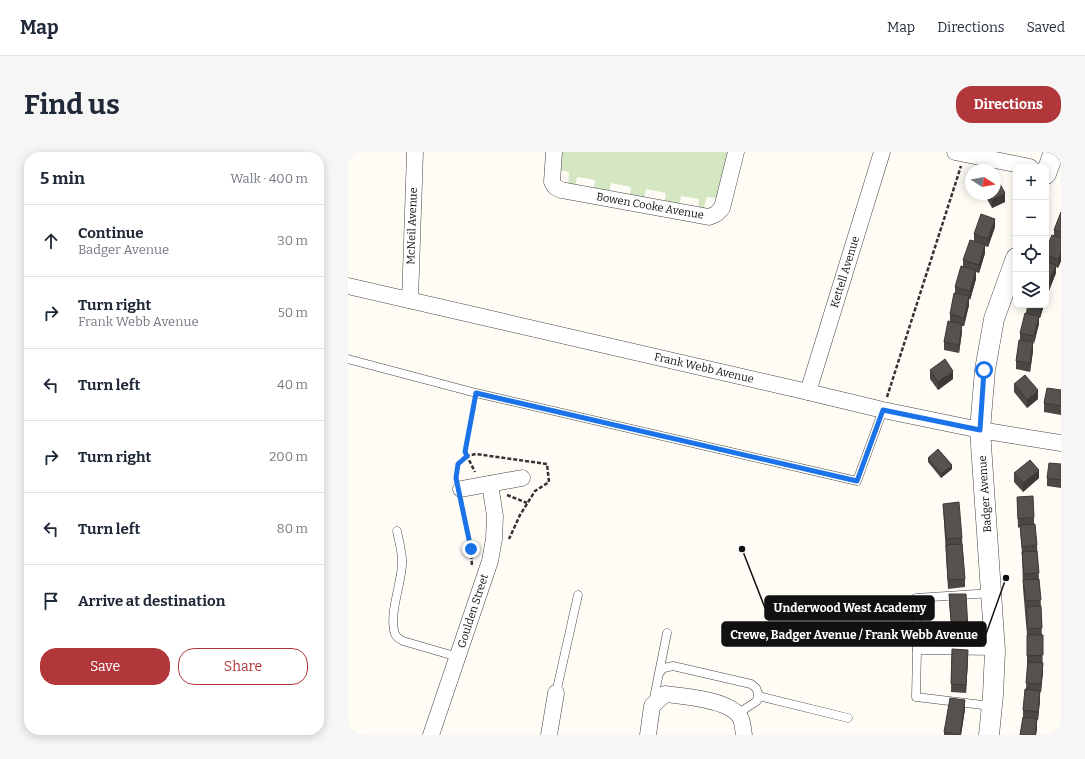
<!DOCTYPE html>
<meta charset="utf-8">
<style>
body{margin:0;font-family:Bitter,serif;background:#f6f6f7;color:#1f2937}
.controls{position:absolute;right:12px;top:12px;display:grid;overflow:hidden;border-radius:8px;box-shadow:0 2px 10px #0003}
.controls button{width:36px;height:36px;display:grid;place-items:center;padding:0;border:0;border-bottom:1px solid #e0e1e3;background:#fff;color:#1f2937;font:20px sans-serif}
.compass{position:absolute;left:617px;top:12px;width:36px;height:36px;border-radius:50%;background:#fff;box-shadow:0 2px 10px #0003;rotate:101deg}
.stop{position:absolute;width:12px;height:12px;margin:-9px;border:3px solid #1a73e8;border-radius:50%;background:#fff}
.stop.end{background:#1a73e8;border-color:#fff;box-shadow:0 1px 4px #0008}
.list{margin:0;padding:0;list-style:none}
h2{display:flex;justify-content:space-between;align-items:center;height:52px;margin:0;padding:0 16px;font-size:17px}
h2 small{font-size:13px;font-weight:400;color:#747a83}
.list li{display:grid;grid-template-columns:26px 1fr auto;gap:12px;align-items:center;box-sizing:border-box;height:72px;padding:0 16px;border-top:1px solid #e0e1e3}
.list b{display:block;font-size:15px;white-space:nowrap}
.list p{margin:0;font-size:13px;white-space:nowrap;color:#747a83}
.list em{font-size:13px;font-style:normal;color:#747a83}
.actions{display:flex;gap:8px;padding:12px 16px}
.actions a{flex:1;padding:9px 0;border:1px solid #b2373b;border-radius:16px;text-align:center;font-size:14px;color:#b2373b}
.actions .main{background:#b2373b;color:#fff}
.icon{flex:none;width:22px;height:22px;fill:none;stroke:currentColor;stroke-width:2;stroke-linecap:round;stroke-linejoin:round}
.map{position:relative;flex:none;width:713px;height:583px;overflow:hidden;border-radius:16px}
header{display:flex;align-items:center;gap:24px;box-sizing:border-box;height:56px;padding:0 20px;background:#fff;border-bottom:1px solid #e0e1e3}
header strong{font-size:19px}
nav{display:flex;gap:22px;margin-inline-start:auto;font-size:14px}
.intro{display:flex;align-items:center;justify-content:space-between;box-sizing:border-box;height:96px;padding:0 24px}
h1{margin:0;font-size:28px}
.button{padding:10px 18px;border-radius:16px;background:#b2373b;color:#fff;font-size:14px;font-weight:700}
main{display:flex;gap:24px;padding:0 24px}
aside{flex:1;background:#fff;border-radius:16px;box-shadow:0 2px 10px #0003}
.map>svg:first-child{display:block}
.green{fill:#d4e6c2}
.lines{fill:none;stroke-linecap:round;stroke-linejoin:round}
.service-casing{stroke:#444;stroke-width:9}
.minor-casing{stroke:#444;stroke-width:17}
.tertiary-casing{stroke:#444;stroke-width:21}
.path{stroke:#333;stroke-width:2.5;stroke-dasharray:4 2;stroke-linecap:butt}
.service{stroke:#fff;stroke-width:8}
.minor{stroke:#fff;stroke-width:16}
.tertiary{stroke:#fff;stroke-width:20}
.wall{fill:#4c4743}
.shaded-wall{fill:#3e3937}
.building{fill:#58524e;stroke:#3e3937}
.route{stroke:#1a73e8;stroke-width:5}
.labels{text-anchor:middle;dominant-baseline:central;stroke-width:4;stroke-linejoin:round;paint-order:stroke}
.street-label{font-size:11px;fill:#111;stroke:#fff}
.leader{fill:none;stroke:#111;stroke-width:1.5}
.callout-dot{fill:#111;stroke:#fff;stroke-width:1.5}
.callout{fill:#111;stroke:#111;stroke-width:1.5}
.callout-label{font-size:12px;text-anchor:middle;font-weight:bold;fill:#fff}
</style>
<header>
<strong>Map</strong>
<nav><a>Map</a><a>Directions</a><a>Saved</a></nav>
</header>
<div class="intro"><h1>Find us</h1><a class="button">Directions</a></div>
<main>
<aside>
<h2>5 min<small>Walk · 400 m</small></h2>
<ul class="list">
<li><svg class="icon" aria-label="ahead" viewBox="0 0 24 24"><path d="M12 20V5M6 11l6-6 6 6"/></svg><div><b>Continue</b><p>Badger Avenue</p></div><em>30 m</em></li>
<li><svg class="icon" aria-label="right" viewBox="0 0 24 24"><path d="M7 20v-9h11M14 6l5 5-5 5"/></svg><div><b>Turn right</b><p>Frank Webb Avenue</p></div><em>50 m</em></li>
<li><svg class="icon" aria-label="left" viewBox="0 0 24 24"><path d="M17 20v-9H6M10 6l-5 5 5 5"/></svg><div><b>Turn left</b></div><em>40 m</em></li>
<li><svg class="icon" aria-label="right" viewBox="0 0 24 24"><path d="M7 20v-9h11M14 6l5 5-5 5"/></svg><div><b>Turn right</b></div><em>200 m</em></li>
<li><svg class="icon" aria-label="left" viewBox="0 0 24 24"><path d="M17 20v-9H6M10 6l-5 5 5 5"/></svg><div><b>Turn left</b></div><em>80 m</em></li>
<li><svg class="icon" aria-label="arrive" viewBox="0 0 24 24"><path d="M6 21V4h12l-3 4 3 4H6"/></svg><div><b>Arrive at destination</b></div></li>
</ul>
<div class="actions"><a class="main">Save</a><a>Share</a></div>
</aside>
<div class="map">
<svg width="713" height="583" viewBox="0 0 713 583">
<rect width="100%" height="100%" fill="#fefcf5"/>
<!-- green -->
<path class="green" d="M 211,0 L 380,0 L 369,46 L 359,45 L 355,59 L 350,58 L 351,47 L 333,44 L 331,55 L 316,52 L 318,41 L 298,37 L 296,49 L 281,46 L 283,35 L 263,31 L 261,43 L 245,40 L 247,28 L 229,25 L 227,36 L 220,35 L 221,20 L 211,18 Z"/>
<g class="lines">
<defs>
<g id="service">
<path d="M 0,207 L 128,241 L 509,329 L 535,258"/>
<path d="M 49,379 C 51,390 55,402 54,413 C 53,432 42,460 46,478 C 46,483 51,487 55,489 L 110,505"/>
<path d="M 644,441 L 568,446 L 569,498 L 647,499"/>
<path d="M 569,498 L 568,545 L 643,554"/>
<path d="M 311,521 L 316,516 L 325,514 L 403,532 L 408,536 L 410,541 L 409,549 L 389,562"/>
<path d="M 208,541 L 230,443"/>
<path d="M 410,544 L 500,566"/>
<path d="M 305,551 L 319,481"/>
</g>
<g id="minor">
<path d="M 206,0 L 204,30 L 207,35 L 213,38 L 361,65 L 368,62 L 374,56 L 388,0"/>
<path d="M 607,0 L 682,15"/>
<path d="M 0,134 L 460,240 L 535,258 L 632,278 L 713,291"/>
<path d="M 62,148 L 67,0"/>
<path d="M 460,240 L 534,0"/>
<path d="M 113,337 L 174,326"/>
<path d="M 83,583 L 142,409 L 146,387 L 147,364 L 142,332"/>
<path d="M 201,583 L 208,541"/>
<path d="M 300,583 L 304,554 L 317,542 C 336,544 385,548 393,567 C 395,572 395,578 396,583"/>
</g>
<g id="tertiary">
<path d="M 698,22 L 706,0"/>
<path d="M 641,583 L 645,543 L 647,499 L 632,278 L 637,218 L 646,167 L 668,106"/>
</g>
</defs>
<!-- service casing -->
<use href="#service" class="service-casing"/>
<!-- minor casing -->
<use href="#minor" class="minor-casing"/>
<!-- tertiary casing -->
<use href="#tertiary" class="tertiary-casing"/>
<!-- path -->
<g class="path">
<path d="M 539,245 L 613,14"/>
<path d="M 126,250 L 117,300 L 127,320"/>
<path d="M 108,325 L 110,312 L 119,304 L 128,302 L 199,312 L 201,330 L 187,339 L 172,363 L 161,387"/>
<path d="M 159,343 L 179,351"/>
<path d="M 113,350 L 123,397 L 124,415"/>
</g>
<!-- service -->
<use href="#service" class="service"/>
<!-- minor -->
<use href="#minor" class="minor"/>
<!-- tertiary -->
<use href="#tertiary" class="tertiary"/>
</g>
<!-- wall -->
<g class="wall">
<path d="M 636,42 L 647,42 L 657,50 L 644,56 Z"/>
<path d="M 713,60 L 713,109 L 710,116 L 708,115 L 708,121 L 700,141 L 699,141 L 698,147 L 698,97 L 706,83 L 706,78 Z"/>
<path d="M 647,75 L 640,95 L 637,94 L 637,101 L 631,121 L 628,120 L 628,127 L 622,148 L 621,147 L 621,153 L 616,174 L 614,174 L 614,180 L 611,201 L 596,198 L 596,190 L 602,169 L 602,162 L 607,142 L 607,135 L 615,115 L 615,108 L 626,89 L 626,82 Z"/>
<path d="M 679,153 L 696,153 L 692,166 L 691,166 L 691,172 L 685,192 L 685,199 L 682,220 L 668,217 L 668,209 L 672,188 L 672,181 L 678,161 Z"/>
<path d="M 582,218 L 605,227 L 590,238 L 582,227 Z"/>
<path d="M 666,232 L 690,247 L 679,256 L 666,240 Z"/>
<path d="M 713,238 L 713,263 L 696,260 L 696,251 Z"/>
<path d="M 580,306 L 604,317 L 593,326 L 580,310 Z"/>
<path d="M 713,312 L 713,336 L 699,334 L 699,326 Z"/>
<path d="M 666,321 L 691,326 L 675,340 L 666,330 Z"/>
<path d="M 669,345 L 686,365 L 686,372 L 689,393 L 691,427 L 693,454 L 695,519 L 693,540 L 692,540 L 692,548 L 690,568 L 689,568 L 689,576 L 688,583 L 672,583 L 675,566 L 675,558 L 678,537 L 679,512 L 679,483 L 675,436 L 674,403 L 672,375 L 670,376 Z"/>
<path d="M 595,352 L 614,386 L 617,427 L 617,435 L 600,437 Z"/>
<path d="M 601,442 L 620,477 L 620,485 L 604,485 L 601,451 Z"/>
<path d="M 604,497 L 620,506 L 618,541 L 603,540 Z"/>
<path d="M 617,557 L 613,583 L 596,583 L 596,580 Z"/>
</g>
<!-- shaded-wall -->
<g class="shaded-wall">
<path d="M 657,41 L 657,50 L 644,56 L 644,48 Z"/>
<path d="M 647,67 L 647,75 L 640,95 L 640,87 Z"/>
<path d="M 637,92 L 637,101 L 631,121 L 631,113 Z"/>
<path d="M 713,101 L 713,109 L 710,116 L 710,107 Z"/>
<path d="M 708,113 L 708,121 L 700,141 L 700,133 Z"/>
<path d="M 628,118 L 628,127 L 622,148 L 622,139 Z"/>
<path d="M 621,144 L 621,153 L 616,174 L 616,166 Z"/>
<path d="M 694,153 L 696,153 L 692,166 L 692,158 Z"/>
<path d="M 691,164 L 691,172 L 686,192 L 686,184 Z"/>
<path d="M 614,172 L 614,180 L 611,201 L 611,193 Z"/>
<path d="M 685,190 L 685,199 L 682,220 L 682,211 Z"/>
<path d="M 605,219 L 605,227 L 590,238 L 590,230 Z"/>
<path d="M 690,238 L 690,247 L 679,256 L 679,248 Z"/>
<path d="M 604,313 L 604,317 L 593,326 L 593,322 Z"/>
<path d="M 691,318 L 691,326 L 675,340 L 675,331 Z"/>
<path d="M 620,498 L 620,506 L 618,541 L 618,533 Z"/>
<path d="M 695,511 L 695,519 L 693,540 L 693,532 Z"/>
<path d="M 692,539 L 692,548 L 690,568 L 690,560 Z"/>
<path d="M 617,548 L 617,557 L 613,583 L 612,583 Z"/>
<path d="M 689,567 L 689,576 L 688,583 L 687,583 Z"/>
</g>
<!-- building -->
<g class="building">
<path d="M 647,23 L 657,41 L 644,48 L 641,42 L 647,42 Z"/>
<path d="M 713,60 L 713,80 L 706,78 Z"/>
<path d="M 633,62 L 647,67 L 640,87 L 626,82 Z"/>
<path d="M 704,83 L 713,86 L 713,101 L 710,107 L 698,103 L 698,97 Z"/>
<path d="M 622,88 L 637,92 L 631,113 L 615,108 Z"/>
<path d="M 698,110 L 708,113 L 700,133 L 698,132 Z"/>
<path d="M 613,114 L 628,118 L 622,139 L 607,135 Z"/>
<path d="M 606,141 L 621,144 L 616,166 L 602,162 Z"/>
<path d="M 679,153 L 694,153 L 692,158 L 678,154 Z"/>
<path d="M 677,161 L 691,164 L 686,184 L 672,181 Z"/>
<path d="M 600,169 L 614,172 L 611,193 L 596,190 Z"/>
<path d="M 671,188 L 685,190 L 682,211 L 668,209 Z"/>
<path d="M 597,207 L 605,219 L 590,230 L 582,218 Z"/>
<path d="M 677,223 L 690,238 L 679,248 L 666,232 Z"/>
<path d="M 699,236 L 713,238 L 713,254 L 696,251 Z"/>
<path d="M 590,297 L 604,313 L 593,322 L 580,306 Z"/>
<path d="M 682,308 L 691,318 L 675,331 L 666,321 Z"/>
<path d="M 701,311 L 713,312 L 713,328 L 699,326 Z"/>
<path d="M 685,344 L 686,365 L 670,367 L 669,345 Z"/>
<path d="M 611,350 L 614,386 L 598,387 L 595,352 Z"/>
<path d="M 687,372 L 689,393 L 674,395 L 672,373 Z"/>
<path d="M 614,392 L 617,427 L 600,428 L 598,393 Z"/>
<path d="M 689,399 L 691,421 L 676,422 L 674,400 Z"/>
<path d="M 691,427 L 693,448 L 678,449 L 675,428 Z"/>
<path d="M 601,442 L 618,442 L 620,477 L 604,477 Z"/>
<path d="M 693,454 L 694,476 L 680,477 L 678,455 Z"/>
<path d="M 679,483 L 695,483 L 695,503 L 679,504 Z"/>
<path d="M 604,497 L 620,498 L 618,533 L 603,532 Z"/>
<path d="M 680,510 L 695,511 L 693,532 L 678,531 Z"/>
<path d="M 677,537 L 692,539 L 690,560 L 675,558 Z"/>
<path d="M 602,546 L 617,548 L 612,583 L 596,580 Z"/>
<path d="M 675,565 L 689,567 L 687,583 L 672,583 Z"/>
</g>
<g class="lines">
<!-- route -->
<path class="route" d="M 123,397 L 108,326 L 110,312 L 119,304 L 117,300 L 128,241 L 509,329 L 535,258 L 632,278 L 636,218"/>
</g>
<g class="labels">
<!-- street labels -->
<g class="street-label">
<text transform="translate(302 54) rotate(10)">Bowen Cooke Avenue</text>
<text transform="translate(64 74) rotate(-88)">McNeil Avenue</text>
<text transform="translate(497 120) rotate(-73)">Kettell Avenue</text>
<text transform="translate(356 216) rotate(13)">Frank Webb Avenue</text>
<text transform="translate(637 342) rotate(-94)">Badger Avenue</text>
<text transform="translate(125 459) rotate(-72)">Goulden Street</text>
</g>
</g>
<!-- callouts -->
<path class="leader" d="M394 397L417 456M658 426L638 482"/>
<g class="callout-dot">
<circle cx="394" cy="397" r="4"/>
<circle cx="658" cy="426" r="4"/>
</g>
<g class="callout">
<rect x="417" y="444" width="169" height="24" rx="4"/>
<rect x="374" y="470" width="264" height="24" rx="4"/>
</g>
<g class="callout-label">
<text x="502" y="460">Underwood West Academy</text>
<text x="506" y="487">Crewe, Badger Avenue / Frank Webb Avenue</text>
</g>
</svg>
<div class="controls">
<button>+</button>
<button>−</button>
<button><svg class="icon" aria-label="locate" viewBox="0 0 24 24"><circle cx="12" cy="12" r="6"/><path d="M12 2v4M12 18v4M2 12h4M18 12h4"/></svg></button>
<button><svg class="icon" aria-label="layers" viewBox="0 0 24 24"><path d="M12 4l9 5-9 5-9-5zM3 14l9 5 9-5"/></svg></button>
</div>
<svg class="compass" viewBox="-18 -18 36 36"><path d="M0-13l5 13h-10z" fill="#e53935"/><path d="M0 13l5-13h-10z" fill="#747a83"/></svg>
<div class="stop" style="left:636px;top:218px"></div>
<div class="stop end" style="left:123px;top:397px"></div>
</div>
</main>
